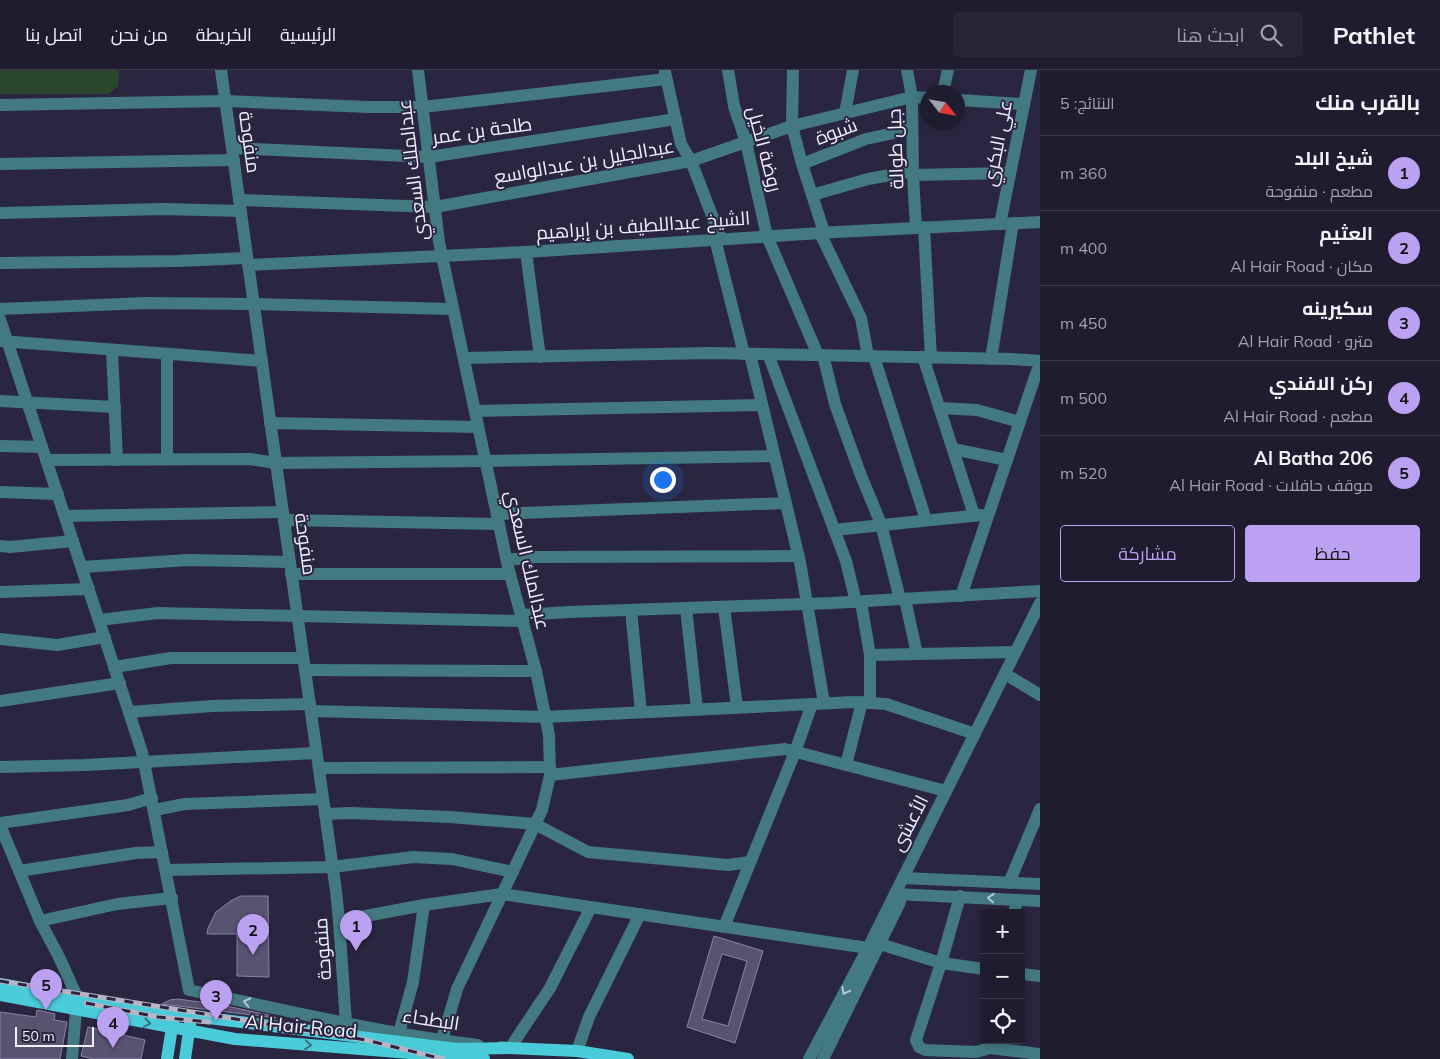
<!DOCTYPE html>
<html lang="ar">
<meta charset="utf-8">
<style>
body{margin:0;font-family:Mulish,Cairo,sans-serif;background:#282538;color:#f1f3f6;direction:rtl}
.controls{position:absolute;right:15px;bottom:15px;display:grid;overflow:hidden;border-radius:5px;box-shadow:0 2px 8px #0003}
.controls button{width:45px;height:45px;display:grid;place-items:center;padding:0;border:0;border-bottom:1px solid #3d3a4c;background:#201c30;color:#f1f3f6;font:25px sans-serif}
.compass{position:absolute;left:920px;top:15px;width:45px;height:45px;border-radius:50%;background:#201c30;box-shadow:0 2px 8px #0003;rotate:121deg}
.scale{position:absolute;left:15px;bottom:12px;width:79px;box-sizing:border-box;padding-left:5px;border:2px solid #f2f0fe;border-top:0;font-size:14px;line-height:18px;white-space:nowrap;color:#f2f0fe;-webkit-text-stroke:4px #2b2640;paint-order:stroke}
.you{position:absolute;left:662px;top:409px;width:18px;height:18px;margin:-12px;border:4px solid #fff;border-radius:50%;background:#1a73e8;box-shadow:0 0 0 8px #1a73e833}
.badge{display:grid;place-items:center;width:32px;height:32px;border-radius:50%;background:#bca0f2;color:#111;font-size:16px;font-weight:700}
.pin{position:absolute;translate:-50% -41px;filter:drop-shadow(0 1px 2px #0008)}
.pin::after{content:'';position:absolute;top:26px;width:18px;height:15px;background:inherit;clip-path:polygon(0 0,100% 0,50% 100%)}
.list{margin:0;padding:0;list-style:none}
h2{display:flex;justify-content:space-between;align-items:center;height:65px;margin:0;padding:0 20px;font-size:21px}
h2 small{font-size:16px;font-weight:400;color:#a2a1ab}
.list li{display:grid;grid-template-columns:32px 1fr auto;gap:15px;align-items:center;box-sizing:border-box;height:75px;padding:0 20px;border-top:1px solid #3d3a4c}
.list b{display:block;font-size:19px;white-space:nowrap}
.list p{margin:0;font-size:16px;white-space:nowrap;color:#a2a1ab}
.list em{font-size:16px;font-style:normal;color:#a2a1ab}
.actions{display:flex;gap:10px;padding:15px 20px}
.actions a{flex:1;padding:11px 0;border:1px solid #bca0f2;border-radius:5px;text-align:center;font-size:18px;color:#bca0f2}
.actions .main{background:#bca0f2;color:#111}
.icon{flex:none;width:28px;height:28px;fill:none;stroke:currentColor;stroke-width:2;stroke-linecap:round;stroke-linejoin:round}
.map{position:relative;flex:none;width:1040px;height:989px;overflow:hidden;direction:ltr}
header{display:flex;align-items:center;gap:30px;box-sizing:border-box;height:70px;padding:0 25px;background:#201c30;border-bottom:1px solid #3d3a4c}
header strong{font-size:24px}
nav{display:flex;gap:28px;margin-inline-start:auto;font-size:18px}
.search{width:350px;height:45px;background:#282538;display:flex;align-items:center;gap:12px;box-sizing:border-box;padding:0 18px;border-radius:5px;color:#a2a1ab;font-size:19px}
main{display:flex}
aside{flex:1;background:#201c30}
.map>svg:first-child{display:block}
.green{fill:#2a462b}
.building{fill:#585371;stroke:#8984a4;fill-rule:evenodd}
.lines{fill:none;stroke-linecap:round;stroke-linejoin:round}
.minor{stroke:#437a82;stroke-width:12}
.major{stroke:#4acbda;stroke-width:12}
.rail-casing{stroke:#b7b4c6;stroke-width:5}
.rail{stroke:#2b2640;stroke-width:3;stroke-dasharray:9;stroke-linecap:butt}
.oneway{stroke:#b5c7d3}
.oneway2{stroke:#397085}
.labels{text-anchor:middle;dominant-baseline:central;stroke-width:4;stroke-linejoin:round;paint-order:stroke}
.street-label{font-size:19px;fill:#f2f0fe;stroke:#2b2640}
</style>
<header>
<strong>Pathlet</strong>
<div class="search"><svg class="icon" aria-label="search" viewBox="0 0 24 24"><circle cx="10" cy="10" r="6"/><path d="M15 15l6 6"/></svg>ابحث هنا</div>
<nav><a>الرئيسية</a><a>الخريطة</a><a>من نحن</a><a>اتصل بنا</a></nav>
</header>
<main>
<aside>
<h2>بالقرب منك<small>النتائج: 5</small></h2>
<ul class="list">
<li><span class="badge">1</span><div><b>شيخ البلد</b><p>مطعم · منفوحة</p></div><em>360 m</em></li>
<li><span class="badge">2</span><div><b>العثيم</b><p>مكان · Al Hair Road</p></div><em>400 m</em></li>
<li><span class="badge">3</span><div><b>سكيرينه</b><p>مترو · Al Hair Road</p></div><em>450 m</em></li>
<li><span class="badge">4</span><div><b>ركن الافندي</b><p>مطعم · Al Hair Road</p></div><em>500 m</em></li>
<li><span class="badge">5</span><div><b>Al Batha 206</b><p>موقف حافلات · Al Hair Road</p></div><em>520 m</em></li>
</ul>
<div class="actions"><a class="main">حفظ</a><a>مشاركة</a></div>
</aside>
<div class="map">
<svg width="1040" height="989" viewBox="0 0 1040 989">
<rect width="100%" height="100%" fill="#2b2640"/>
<!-- green -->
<path class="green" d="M 0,0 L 119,0 L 118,16 L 109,24 L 0,24 Z"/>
<!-- building -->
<g class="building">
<path d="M 241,826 L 268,826 L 269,907 L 237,906 L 237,864 L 207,864 L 208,858 L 216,842 L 232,830 Z"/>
<path d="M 714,866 L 763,881 L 735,973 L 687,957 ZM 722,884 L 747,891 L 728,956 L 702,949 Z"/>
<path d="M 178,929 L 222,935 L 273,946 L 276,948 L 162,934 L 170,930 Z"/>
<path d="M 37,940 L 55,944 L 54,950 L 67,952 L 60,989 L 0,989 L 0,942 L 36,947 Z"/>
<path d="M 88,957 L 145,970 L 141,989 L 94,989 L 81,986 Z"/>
</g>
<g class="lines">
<!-- minor -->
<g class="minor">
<path d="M 221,0 L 336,821 L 339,851 L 346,953"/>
<path d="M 418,0 L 439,172 L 508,497 L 536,601 L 549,665 L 550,705 L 542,740 L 457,919 L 442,970"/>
<path d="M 728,0 L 734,36 L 746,72 L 767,166 L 818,285"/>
<path d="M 793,0 L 792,56 L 802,94 L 824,162"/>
<path d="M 907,0 L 912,27 L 913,105 L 916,158"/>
<path d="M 665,2 L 681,74 L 691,91 L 721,169"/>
<path d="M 943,22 L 948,0"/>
<path d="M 958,30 L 1024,34"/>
<path d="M 0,35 L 226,31 L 368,37 L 423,37 L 666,9"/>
<path d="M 845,43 L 853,0"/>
<path d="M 232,78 L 429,87 L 676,49"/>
<path d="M 0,94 L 234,90"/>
<path d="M 802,94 L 866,69 L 912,59"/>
<path d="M 913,105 L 1010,103"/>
<path d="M 812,125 L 868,109 L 913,101"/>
<path d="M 239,130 L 435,137 L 691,91 L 792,56 L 912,27 L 928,28"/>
<path d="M 0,143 L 162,139 L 241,141"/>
<path d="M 1000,154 L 1031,0"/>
<path d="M 924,157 L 931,288"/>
<path d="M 820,163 L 861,248 L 868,286"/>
<path d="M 715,169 L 744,284"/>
<path d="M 526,182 L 540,287"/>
<path d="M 0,193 L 177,191 L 247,188"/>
<path d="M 248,195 L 526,182 L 836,162 L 1040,152"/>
<path d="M 0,239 L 145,233 L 254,234 L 453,239"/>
<path d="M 0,249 L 142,682 L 189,920 C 285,940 381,963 478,975"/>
<path d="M 0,271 L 262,291"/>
<path d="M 112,280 L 117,390"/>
<path d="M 750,284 L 800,492 L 824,633"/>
<path d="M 768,284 L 846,491 L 856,532"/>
<path d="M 823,285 L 835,334 L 860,403 L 881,454 L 900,529"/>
<path d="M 874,287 L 926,450"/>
<path d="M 923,287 L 974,445"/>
<path d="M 464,288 L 709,283 L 1012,289 L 1040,291"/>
<path d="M 991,289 L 1013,153"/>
<path d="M 0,331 L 115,337"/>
<path d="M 940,338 L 977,340 L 1020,352"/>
<path d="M 475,341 L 762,335"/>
<path d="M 270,353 L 478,357"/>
<path d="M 0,376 L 42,377"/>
<path d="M 953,379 L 1007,390"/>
<path d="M 167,389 L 167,284"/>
<path d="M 46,390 L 250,389 L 276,393 L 486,391 L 774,386"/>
<path d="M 0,422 L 58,424"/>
<path d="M 497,444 L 786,433"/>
<path d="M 65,446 L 283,442"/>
<path d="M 284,450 L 499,454"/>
<path d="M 834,460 L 981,445"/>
<path d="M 0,476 L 10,477 L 73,471"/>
<path d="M 507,490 L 535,487 L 798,486"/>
<path d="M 82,497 L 188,490 L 290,492"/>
<path d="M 291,504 L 510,504"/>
<path d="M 0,522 L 89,519"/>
<path d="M 961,526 L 1037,301"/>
<path d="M 905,529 L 917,584"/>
<path d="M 861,532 L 870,585 L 870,633"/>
<path d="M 724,537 L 737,637"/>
<path d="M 686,538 L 697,639"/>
<path d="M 631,540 L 641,642"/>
<path d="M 521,545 L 569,542 L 832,533 L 1040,521"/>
<path d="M 99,550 L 158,543 L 523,551"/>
<path d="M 0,569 L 57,575 L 105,567"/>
<path d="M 870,585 L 1015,582"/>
<path d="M 114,597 L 171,588 L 303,588"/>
<path d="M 305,600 L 536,601"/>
<path d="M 1012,608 L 1040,625"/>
<path d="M 0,631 L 120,613"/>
<path d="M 311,641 L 545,647 L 854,632 L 886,634 L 975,664"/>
<path d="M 129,642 L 212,636 L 310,634"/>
<path d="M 846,695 L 862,632"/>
<path d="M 0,697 L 85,695 L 316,683"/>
<path d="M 319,698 L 550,697"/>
<path d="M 550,705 L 785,679 L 946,721"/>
<path d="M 154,740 L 185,734 L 323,729"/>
<path d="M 325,744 L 351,743 L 450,747 L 535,754 L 588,782 L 728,795 L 750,792"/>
<path d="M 0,753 L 128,735 L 152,728"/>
<path d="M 0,755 L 40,851 L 59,887 L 78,929"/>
<path d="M 166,800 L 332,797 L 413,787 L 452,789 L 513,802"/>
<path d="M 19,801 L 136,783 L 162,782"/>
<path d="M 903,808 L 1040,814"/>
<path d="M 1009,813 L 1040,739"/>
<path d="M 895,824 L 1040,831"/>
<path d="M 960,826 L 941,893 L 916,970 L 919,977 L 925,980 L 976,982 L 990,978 L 1040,984"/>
<path d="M 1014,843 L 1017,830"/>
<path d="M 40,851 L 117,834 L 172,828"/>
<path d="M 339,851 L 424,835 L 502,824 L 868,878"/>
<path d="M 724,857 L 795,682 L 812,634"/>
<path d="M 880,874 L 941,893 L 984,899"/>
<path d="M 1021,904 L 1040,906"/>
<path d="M 399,963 L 413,912 L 424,835"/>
<path d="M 501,977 L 510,978 L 550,918 L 591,837"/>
<path d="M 577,981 L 589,947 L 640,844"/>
<path d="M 72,989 L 76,940"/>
<path d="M 809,989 L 868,878 L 1040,533"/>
<path d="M 823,989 L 900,832"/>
</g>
<!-- major -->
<g class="major">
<path d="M 0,914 L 144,940 L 432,976 L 458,979 L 510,978 L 577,981 L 628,989"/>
<path d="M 0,925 L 235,969 L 484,989"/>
<path d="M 167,989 L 173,951"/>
<path d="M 185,989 L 190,954"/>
</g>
<defs>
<g id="rail">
<path d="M 0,911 L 366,970 L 443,989"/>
<path d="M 86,933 L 158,947 L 209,952"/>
</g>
</defs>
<!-- rail casing -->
<use href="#rail" class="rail-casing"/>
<!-- rail -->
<use href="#rail" class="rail"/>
</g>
<!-- one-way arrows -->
<defs><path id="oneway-chevron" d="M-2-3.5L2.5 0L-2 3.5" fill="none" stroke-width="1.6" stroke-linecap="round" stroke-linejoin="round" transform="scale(1.25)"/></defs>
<g class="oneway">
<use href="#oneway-chevron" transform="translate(991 828) rotate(-176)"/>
<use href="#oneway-chevron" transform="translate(845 921) rotate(118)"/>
<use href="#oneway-chevron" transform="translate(247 932) rotate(-168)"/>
</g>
<g class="oneway2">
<use href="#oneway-chevron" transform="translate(147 953) rotate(10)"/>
<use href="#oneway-chevron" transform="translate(308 975) rotate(5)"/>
</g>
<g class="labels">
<!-- street labels -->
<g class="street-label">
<text transform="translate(482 60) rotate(-8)">طلحة بن عمر</text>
<text transform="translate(836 61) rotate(-21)">شبوة</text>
<text transform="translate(250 72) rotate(82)">منفوحة</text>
<text transform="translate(997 73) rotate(-79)">علي البكري</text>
<text transform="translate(765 79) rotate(75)">روضة الخيل</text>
<text transform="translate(895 79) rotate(-92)">جبل طوالة</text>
<text transform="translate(584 91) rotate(-10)">عبدالجليل بن عبدالواسع</text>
<text transform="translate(412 100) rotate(-97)">عبدالملك السعدي</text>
<text transform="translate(643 155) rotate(-4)">الشيخ عبداللطيف بن إبراهيم</text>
<text transform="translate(306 474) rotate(82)">منفوحة</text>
<text transform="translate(528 490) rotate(77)">عبدالملك السعدي</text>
<text transform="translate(909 753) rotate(-63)">الأعشى</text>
<text transform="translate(322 879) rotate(-94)">منفوحة</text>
<text transform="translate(431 949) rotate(9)">البطحاء</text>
<text transform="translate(301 956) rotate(5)">Al Hair Road</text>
</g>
</g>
</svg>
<div class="controls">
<button>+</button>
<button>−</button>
<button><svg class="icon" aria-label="locate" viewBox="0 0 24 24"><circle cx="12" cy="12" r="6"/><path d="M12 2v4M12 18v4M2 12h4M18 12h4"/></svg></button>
</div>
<svg class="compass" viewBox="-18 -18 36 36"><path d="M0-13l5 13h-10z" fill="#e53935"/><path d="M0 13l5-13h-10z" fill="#a2a1ab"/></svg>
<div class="scale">50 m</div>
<div class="you"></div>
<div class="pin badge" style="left:356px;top:881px">1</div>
<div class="pin badge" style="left:253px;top:885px">2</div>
<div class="pin badge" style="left:216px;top:951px">3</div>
<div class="pin badge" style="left:113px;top:978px">4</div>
<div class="pin badge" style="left:46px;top:940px">5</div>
</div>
</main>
